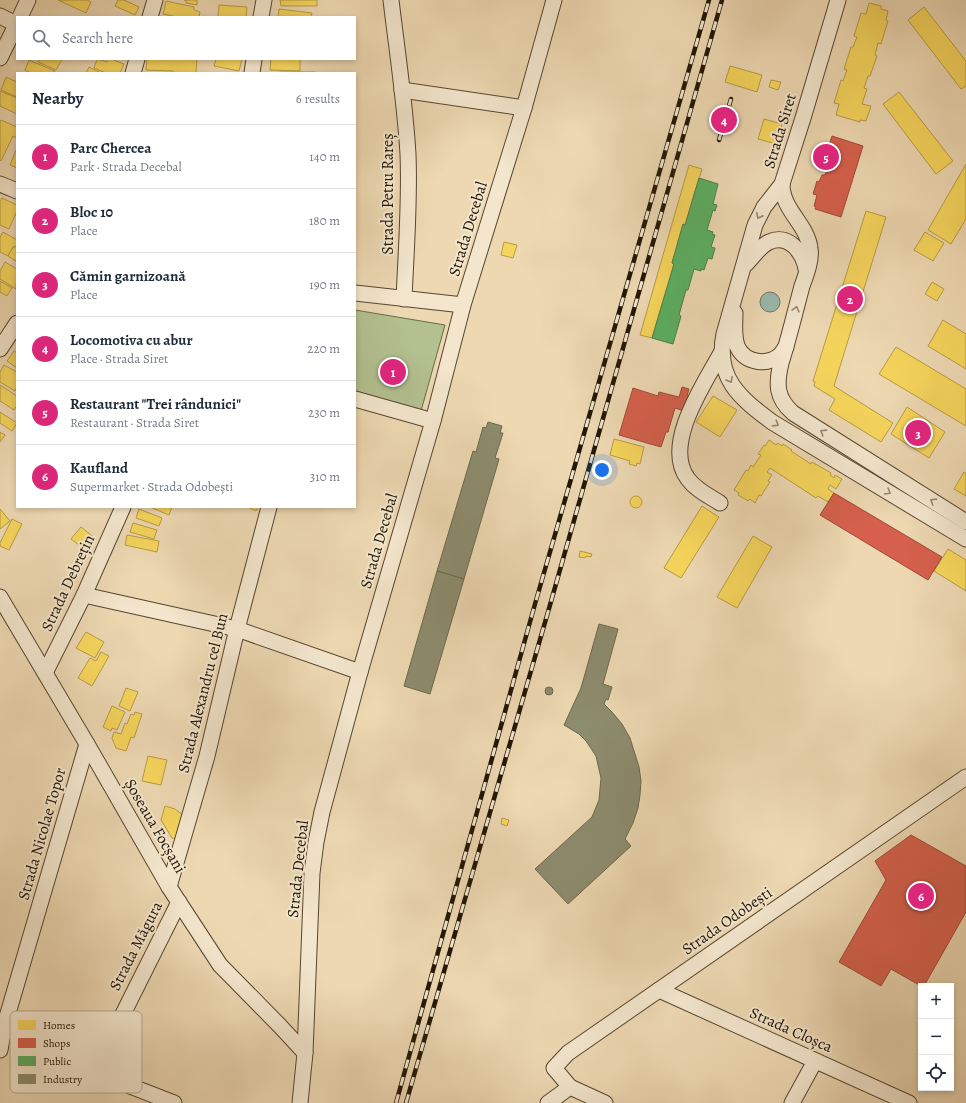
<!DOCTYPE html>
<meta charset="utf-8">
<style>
body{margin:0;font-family:Alegreya,serif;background:#f2f2f3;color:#1f2937}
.controls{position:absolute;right:12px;bottom:12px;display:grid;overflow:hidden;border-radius:0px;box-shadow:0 2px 6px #0003}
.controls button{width:36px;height:36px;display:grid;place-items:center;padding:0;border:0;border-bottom:1px solid #e0e1e3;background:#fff;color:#1f2937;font:20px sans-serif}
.you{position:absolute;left:602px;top:470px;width:14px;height:14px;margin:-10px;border:3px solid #fff;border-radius:50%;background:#1a73e8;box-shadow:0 0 0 6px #1a73e833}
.badge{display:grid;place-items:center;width:26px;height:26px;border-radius:50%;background:#db2777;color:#fff;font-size:13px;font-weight:700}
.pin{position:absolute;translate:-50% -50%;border:2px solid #fff;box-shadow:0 1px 4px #0006}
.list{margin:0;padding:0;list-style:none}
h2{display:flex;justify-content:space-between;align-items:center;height:52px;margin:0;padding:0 16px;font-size:17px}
h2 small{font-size:13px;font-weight:400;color:#747a83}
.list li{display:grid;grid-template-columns:26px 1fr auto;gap:12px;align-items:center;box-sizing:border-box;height:64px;padding:0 16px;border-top:1px solid #e0e1e3}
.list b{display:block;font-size:15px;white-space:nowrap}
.list p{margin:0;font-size:13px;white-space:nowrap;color:#747a83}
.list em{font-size:13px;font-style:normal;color:#747a83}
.icon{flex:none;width:22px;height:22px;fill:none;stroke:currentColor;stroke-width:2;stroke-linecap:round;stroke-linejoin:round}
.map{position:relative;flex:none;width:966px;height:1103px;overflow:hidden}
.search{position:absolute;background:#fff;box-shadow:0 2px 6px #0003;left:16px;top:16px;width:340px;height:44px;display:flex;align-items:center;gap:10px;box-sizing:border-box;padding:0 14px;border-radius:0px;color:#747a83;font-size:15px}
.panel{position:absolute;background:#fff;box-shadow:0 2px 6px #0003;left:16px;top:72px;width:340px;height:436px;border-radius:0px}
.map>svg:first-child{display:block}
.green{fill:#b3c090;stroke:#6b6b4a}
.water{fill:#99b9ae;stroke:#6a786a}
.homes{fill:#f6d55c;stroke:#b79c42}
.shops{fill:#d6604d;stroke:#a04a37}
.public{fill:#5aae61;stroke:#4a8045}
.industry{fill:#8c8c6e;stroke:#6c694e}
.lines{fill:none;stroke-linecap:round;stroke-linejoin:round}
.minor-casing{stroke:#564630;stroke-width:17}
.minor{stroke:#f3e6cd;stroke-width:15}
.rail-casing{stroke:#231604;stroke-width:4.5}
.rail{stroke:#f3e6cd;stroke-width:3;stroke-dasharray:9;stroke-linecap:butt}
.oneway{stroke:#958873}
.labels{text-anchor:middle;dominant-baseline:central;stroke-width:4;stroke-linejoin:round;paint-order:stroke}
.street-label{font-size:16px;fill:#231604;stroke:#f3e6cd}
.key{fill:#f3e6cd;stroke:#b5a891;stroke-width:1}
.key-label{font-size:11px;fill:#231604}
</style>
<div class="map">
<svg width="966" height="1103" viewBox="0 0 966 1103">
<rect width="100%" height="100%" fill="#edd8b2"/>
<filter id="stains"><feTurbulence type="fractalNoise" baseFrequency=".005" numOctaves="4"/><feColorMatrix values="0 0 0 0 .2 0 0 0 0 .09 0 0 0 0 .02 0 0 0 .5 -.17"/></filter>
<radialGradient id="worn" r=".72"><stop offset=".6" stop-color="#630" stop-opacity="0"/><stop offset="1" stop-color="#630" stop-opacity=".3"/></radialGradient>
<!-- green -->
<path class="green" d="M 355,310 L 445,325 L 421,411 L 355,392 Z"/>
<!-- water -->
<circle class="water" cx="770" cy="302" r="10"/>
<!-- homes -->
<g class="homes">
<path d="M 58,0 L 87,0 L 91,2 L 86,13 Z"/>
<path d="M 118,0 L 124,0 L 139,7 L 135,15 L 115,6 Z"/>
<path d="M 184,0 L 197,0 L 197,5 L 186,3 L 186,0 Z"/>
<path d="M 280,0 L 317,0 L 317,6 L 281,6 Z"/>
<path d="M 166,1 L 194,7 L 194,10 L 200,12 L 199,17 L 177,17 L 163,14 Z"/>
<path d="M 869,3 L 881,6 L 881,9 L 888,11 L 886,20 L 888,21 L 881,44 L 878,43 L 875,55 L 877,56 L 870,76 L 868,76 L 864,88 L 867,89 L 862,104 L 871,106 L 866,121 L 860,120 L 860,122 L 836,115 L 839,104 L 834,103 L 841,80 L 843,81 L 847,70 L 844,69 L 851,47 L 853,47 L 857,37 L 854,36 L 861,13 L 866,14 Z"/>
<path d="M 219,5 L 247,7 L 246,17 L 218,17 Z"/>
<path d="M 924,7 L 966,61 L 966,86 L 961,89 L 908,20 Z"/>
<path d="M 279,9 L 312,13 L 311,17 L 278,17 Z"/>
<path d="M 40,59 L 39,59 L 62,59 L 56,70 L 38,62 Z"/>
<path d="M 97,59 L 107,62 L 109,59 L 111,59 L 124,64 L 120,73 L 106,73 L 94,68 Z"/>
<path d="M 147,59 L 197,59 L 196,73 L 173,73 L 173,71 L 146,70 Z"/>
<path d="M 216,59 L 242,59 L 239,71 L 214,66 Z"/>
<path d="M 271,59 L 300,59 L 300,71 L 270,70 Z"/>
<path d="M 29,60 L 55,71 L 54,73 L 30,73 L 25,70 Z"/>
<path d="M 730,66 L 762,75 L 757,92 L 725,82 Z"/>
<path d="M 89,67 L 101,73 L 86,73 Z"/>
<rect x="280" y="72" width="35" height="1"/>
<path d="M 6,77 L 17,82 L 17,97 L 1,90 Z"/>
<path d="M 771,80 L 781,82 L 778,90 L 769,87 Z"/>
<path d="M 0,91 L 17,98 L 17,114 L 0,106 Z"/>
<path d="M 899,92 L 953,161 L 936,174 L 883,104 Z"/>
<path d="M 764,119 L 782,124 L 776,144 L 758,139 Z"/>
<path d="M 1,120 L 17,127 L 17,138 L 13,136 L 1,161 L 0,160 L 0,122 Z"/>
<path d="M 17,148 L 17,168 L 10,165 Z"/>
<path d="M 966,164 L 966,219 L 951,244 L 928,230 Z"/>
<path d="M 689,165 L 702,169 L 685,225 L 683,224 L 672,263 L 674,264 L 652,338 L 640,335 Z"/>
<path d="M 2,198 L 17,205 L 17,211 L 9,229 L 0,225 L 0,201 Z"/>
<path d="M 866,211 L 886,217 L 834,386 L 893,423 L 881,442 L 829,410 L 835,399 L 814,386 L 815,382 L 813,381 Z"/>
<path d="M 3,232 L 17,240 L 17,247 L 13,247 L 8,256 L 0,252 L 0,237 Z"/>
<path d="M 925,232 L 944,243 L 933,261 L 914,250 Z"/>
<path d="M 504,242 L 517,245 L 513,258 L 501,255 Z"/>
<path d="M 13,247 L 17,247 L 17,262 L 8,256 Z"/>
<path d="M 5,262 L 17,269 L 16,289 L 0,279 L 0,271 Z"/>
<path d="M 0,281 L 12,288 L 7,296 L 0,292 Z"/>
<path d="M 932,282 L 944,289 L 937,301 L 925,294 Z"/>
<path d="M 943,320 L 966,334 L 966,369 L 928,346 Z"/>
<path d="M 896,347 L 966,389 L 966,426 L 879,374 Z"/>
<path d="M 14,351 L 17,353 L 17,368 L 7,361 Z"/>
<path d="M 4,365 L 17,372 L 17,387 L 15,391 L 0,382 L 0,372 Z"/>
<path d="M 0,385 L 17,396 L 17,405 L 14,410 L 0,401 Z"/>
<path d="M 713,396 L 737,410 L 720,437 L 696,422 Z"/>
<path d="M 907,407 L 945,432 L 929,458 L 891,434 Z"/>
<path d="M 0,412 L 17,423 L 12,431 L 0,423 Z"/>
<path d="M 0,432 L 5,435 L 0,442 Z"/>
<path d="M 614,439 L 644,447 L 640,464 L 637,463 L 636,466 L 629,464 L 630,461 L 610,455 Z"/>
<path d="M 769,440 L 776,445 L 778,443 L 782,446 L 783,444 L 792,450 L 791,451 L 811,464 L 812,462 L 831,473 L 830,475 L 834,478 L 835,475 L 842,479 L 836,489 L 830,485 L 828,489 L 834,493 L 828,502 L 818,496 L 816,498 L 770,468 L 767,472 L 772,475 L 768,481 L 770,482 L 761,496 L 759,495 L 755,503 L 750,499 L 748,501 L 738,495 L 739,493 L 734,490 L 746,470 L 748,471 L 751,465 L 753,467 L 761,455 L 758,454 L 764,445 L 765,446 Z"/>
<path d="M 964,472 L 966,473 L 966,496 L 954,489 Z"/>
<circle cx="636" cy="502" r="6"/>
<path d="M 702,506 L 719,517 L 681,578 L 664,568 Z"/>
<path d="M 150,507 L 172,507 L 169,515 Z"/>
<path d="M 248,507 L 258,507 L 256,511 Z"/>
<path d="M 0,509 L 10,521 L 0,529 Z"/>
<path d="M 139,509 L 162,518 L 159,526 L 136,518 Z"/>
<path d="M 12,519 L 22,524 L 9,550 L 0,546 L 0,543 Z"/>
<path d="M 133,523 L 157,530 L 154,539 L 130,532 Z"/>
<path d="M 81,527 L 96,539 L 87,551 L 71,539 Z"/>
<path d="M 127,535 L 159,541 L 157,552 L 125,545 Z"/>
<path d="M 753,536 L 772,547 L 737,608 L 717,597 Z"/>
<path d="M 948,549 L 966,560 L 966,591 L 934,571 Z"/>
<path d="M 580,551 L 592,554 L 591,557 L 586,556 L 585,558 L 579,557 Z"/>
<path d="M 86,632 L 104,642 L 95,658 L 76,648 Z"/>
<path d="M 101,652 L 109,656 L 92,686 L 78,678 L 90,658 L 96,661 Z"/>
<path d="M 126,688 L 138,692 L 130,711 L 119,706 Z"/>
<path d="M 112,706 L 125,712 L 117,730 L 112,728 L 111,731 L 103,727 Z"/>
<path d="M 135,712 L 142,714 L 134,738 L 131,737 L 126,751 L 116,748 L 112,738 L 114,732 L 121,734 L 125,723 L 127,724 L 131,714 L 134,715 Z"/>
<path d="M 148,756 L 167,760 L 161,785 L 142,781 Z"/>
<path d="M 165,806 L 175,809 L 183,815 L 178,839 L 172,838 L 161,820 Z"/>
<path d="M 502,818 L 509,820 L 507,826 L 501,824 Z"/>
</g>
<!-- shops -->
<g class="shops">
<path d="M 832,136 L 863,146 L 841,217 L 815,209 L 816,207 L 814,206 L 817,195 L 813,194 L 817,181 L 819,182 L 822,175 L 825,175 L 828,167 L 823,157 L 831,153 L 833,146 L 829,145 Z"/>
<path d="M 682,387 L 689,389 L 687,396 L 689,396 L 684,411 L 675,408 L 668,432 L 666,432 L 661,447 L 619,435 L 633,388 L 658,396 L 659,392 L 679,397 Z"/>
<path d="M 834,493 L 942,557 L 928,580 L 820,515 Z"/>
<path d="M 911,835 L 966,866 L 966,912 L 924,986 L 921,986 L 891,969 L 881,986 L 839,962 L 886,880 L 875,861 Z"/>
</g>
<!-- public -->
<path class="public" d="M 699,178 L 718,184 L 713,204 L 717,205 L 715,211 L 713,210 L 707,230 L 713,232 L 712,234 L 715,235 L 711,247 L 715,248 L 712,259 L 708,258 L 704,270 L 701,269 L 701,271 L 694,269 L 688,290 L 686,290 L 679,315 L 681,316 L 673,344 L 652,338 L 674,264 L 672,263 L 683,224 L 685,225 Z"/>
<!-- industry -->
<g class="industry">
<path d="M 488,422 L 502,426 L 500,433 L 503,433 L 495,458 L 499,459 L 464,579 L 437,571 L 473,451 L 476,452 L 483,427 L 486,428 Z"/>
<path d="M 437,571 L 464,579 L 430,694 L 404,686 Z"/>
<path d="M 599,624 L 618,629 L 603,684 L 612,687 L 608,700 L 606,699 L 604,704 L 612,712 L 622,724 L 630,738 L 639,767 L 641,781 L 640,795 L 638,808 L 633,823 L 625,839 L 631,846 L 568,904 L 535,869 L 592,817 L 599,800 L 601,778 L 596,756 L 586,741 L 579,734 L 564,725 L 581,688 Z"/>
<circle cx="549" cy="691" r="4"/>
</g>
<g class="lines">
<defs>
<g id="minor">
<path d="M 391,0 C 397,51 405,102 408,154 C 410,202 406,251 404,299"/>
<path d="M 838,0 L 803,118 L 782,184 L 764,207 L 755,225 L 724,334 C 715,378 740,398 772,422 L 966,539"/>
<path d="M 0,16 L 16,24"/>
<path d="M 20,17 L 28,0"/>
<path d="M 150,17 L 155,0"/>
<path d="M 261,17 L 264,0"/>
<path d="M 0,58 L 17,23"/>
<path d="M 133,73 L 137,59"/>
<path d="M 252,73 L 254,59"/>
<path d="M 402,90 L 524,108"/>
<path d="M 0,184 L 17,191"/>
<path d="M 782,184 C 782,210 807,224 810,248 C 812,260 806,275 802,286 C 795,312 789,338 781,363 C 776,384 776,398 793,413 L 966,522"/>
<path d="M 746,264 C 753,257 760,246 769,242 C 788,233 803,252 806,269"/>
<path d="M 355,293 L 463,305"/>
<path d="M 735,313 C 735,324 733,338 738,348 C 746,363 767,366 780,355 C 782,353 784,349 786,347"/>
<path d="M 0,349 L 17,323"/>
<path d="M 355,399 L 433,421"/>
<path d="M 720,503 C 709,496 696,490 688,479 C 662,445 704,384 721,353"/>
<path d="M 84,595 L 237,629 L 360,672"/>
<path d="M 0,597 L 87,744 L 169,887 L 220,965 L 280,1026 L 305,1053"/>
<path d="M 45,673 L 84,595 L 123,507"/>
<path d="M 169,887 L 207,756 L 237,629 L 269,507"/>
<path d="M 659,990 L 909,1103"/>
<path d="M 0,1025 L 94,1072 L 174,1103"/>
<path d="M 0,1050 L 4,1027 L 87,744"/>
<path d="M 94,1072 L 179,902"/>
<path d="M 570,1087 L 605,1103"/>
<path d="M 300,1103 L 305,1053 L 312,873 L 316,842 L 322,812 L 360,672 L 433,421 L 463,305 L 524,108 L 554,0"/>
<path d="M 548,1103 L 570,1087 L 554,1068 L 568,1053 L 966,777"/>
<path d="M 792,1103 L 815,1061"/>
</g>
</defs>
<!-- minor casing -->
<use href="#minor" class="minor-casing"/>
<!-- minor -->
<use href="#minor" class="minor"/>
<defs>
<g id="rail">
<path d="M 719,140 L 731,99"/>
<path d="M 396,1103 L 535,604 L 709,0"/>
<path d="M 406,1103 L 548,612 L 722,0"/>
</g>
</defs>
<!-- rail casing -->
<use href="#rail" class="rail-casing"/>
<!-- rail -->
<use href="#rail" class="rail"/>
</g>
<!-- one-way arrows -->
<defs><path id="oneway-chevron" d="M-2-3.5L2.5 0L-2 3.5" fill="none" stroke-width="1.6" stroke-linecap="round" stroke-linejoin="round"/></defs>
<g class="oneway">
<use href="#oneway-chevron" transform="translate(759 216) rotate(116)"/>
<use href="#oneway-chevron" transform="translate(796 309) rotate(-75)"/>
<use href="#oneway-chevron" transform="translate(730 380) rotate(61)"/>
<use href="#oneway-chevron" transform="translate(776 424) rotate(32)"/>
<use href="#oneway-chevron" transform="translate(823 432) rotate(-148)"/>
<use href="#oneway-chevron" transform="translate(888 492) rotate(31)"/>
<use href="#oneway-chevron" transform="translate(933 501) rotate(-148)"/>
</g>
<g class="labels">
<!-- street labels -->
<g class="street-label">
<text transform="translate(780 131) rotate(-73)">Strada Siret</text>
<text transform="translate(388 194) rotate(-90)">Strada Petru Rareș</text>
<text transform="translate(468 229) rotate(-73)">Strada Decebal</text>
<text transform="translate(379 541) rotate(-74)">Strada Decebal</text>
<text transform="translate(68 583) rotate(-65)">Strada Debrețin</text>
<text transform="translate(203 693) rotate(-76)">Strada Alexandru cel Bun</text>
<text transform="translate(155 826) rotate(60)">Șoseaua Focșani</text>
<text transform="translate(42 834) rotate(-74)">Strada Nicolae Topor</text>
<text transform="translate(298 869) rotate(-84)">Strada Decebal</text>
<text transform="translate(727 921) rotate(-35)">Strada Odobești</text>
<text transform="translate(136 946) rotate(-63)">Strada Măgura</text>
<text transform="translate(791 1030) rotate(24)">Strada Cloșca</text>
</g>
</g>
<!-- legend -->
<rect x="10" y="1011" width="132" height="82" rx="6" class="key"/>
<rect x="18" y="1020" width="18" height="10" fill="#f6d55c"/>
<rect x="18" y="1038" width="18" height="10" fill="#d6604d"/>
<rect x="18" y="1056" width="18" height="10" fill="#5aae61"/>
<rect x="18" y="1074" width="18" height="10" fill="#8c8c6e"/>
<g class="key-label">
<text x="43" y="1029">Homes</text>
<text x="43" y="1047">Shops</text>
<text x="43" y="1065">Public</text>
<text x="43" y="1083">Industry</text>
</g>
<rect width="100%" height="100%" filter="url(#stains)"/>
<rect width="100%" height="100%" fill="url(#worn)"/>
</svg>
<div class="controls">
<button>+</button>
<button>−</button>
<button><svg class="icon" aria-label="locate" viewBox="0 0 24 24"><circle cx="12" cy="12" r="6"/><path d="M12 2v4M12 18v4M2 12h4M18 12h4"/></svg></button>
</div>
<div class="you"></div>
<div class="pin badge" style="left:393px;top:372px">1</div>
<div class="pin badge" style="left:850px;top:299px">2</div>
<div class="pin badge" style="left:918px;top:433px">3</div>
<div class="pin badge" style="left:724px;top:120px">4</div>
<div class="pin badge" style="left:826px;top:157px">5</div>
<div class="pin badge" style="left:921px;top:896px">6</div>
<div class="search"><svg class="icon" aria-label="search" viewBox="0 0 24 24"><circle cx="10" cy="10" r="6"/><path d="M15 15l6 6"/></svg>Search here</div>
<section class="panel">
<h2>Nearby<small>6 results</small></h2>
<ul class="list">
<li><span class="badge">1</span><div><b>Parc Chercea</b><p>Park · Strada Decebal</p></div><em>140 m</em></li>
<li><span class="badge">2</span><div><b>Bloc 10</b><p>Place</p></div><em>180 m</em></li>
<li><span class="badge">3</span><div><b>Cămin garnizoană</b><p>Place</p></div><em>190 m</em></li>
<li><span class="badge">4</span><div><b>Locomotiva cu abur</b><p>Place · Strada Siret</p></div><em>220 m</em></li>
<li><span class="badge">5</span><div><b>Restaurant &quot;Trei rândunici&quot;</b><p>Restaurant · Strada Siret</p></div><em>230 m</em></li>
<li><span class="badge">6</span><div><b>Kaufland</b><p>Supermarket · Strada Odobești</p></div><em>310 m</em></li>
</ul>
</section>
</div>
